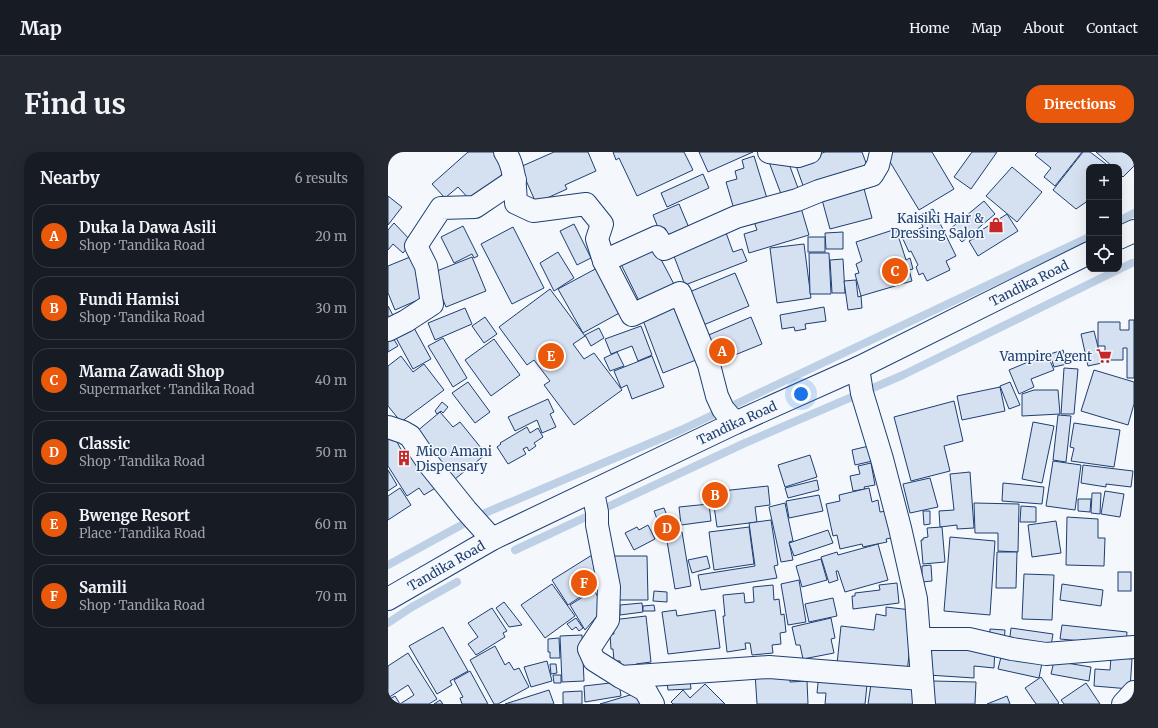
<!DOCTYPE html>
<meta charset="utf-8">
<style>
body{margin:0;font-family:Merriweather,serif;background:#242831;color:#f1f3f6}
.controls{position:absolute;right:12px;top:12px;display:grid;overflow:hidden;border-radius:8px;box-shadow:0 4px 16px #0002}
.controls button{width:36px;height:36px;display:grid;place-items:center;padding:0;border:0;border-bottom:1px solid #363941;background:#171b24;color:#f1f3f6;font:20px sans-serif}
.you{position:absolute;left:413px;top:242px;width:14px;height:14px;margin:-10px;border:3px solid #fff;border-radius:50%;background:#1a73e8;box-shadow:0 0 0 6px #1a73e833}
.badge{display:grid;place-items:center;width:26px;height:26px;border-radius:50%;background:#ea580c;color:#fff;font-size:13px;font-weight:700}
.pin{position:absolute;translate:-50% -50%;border:2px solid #fff;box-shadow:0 1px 4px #0006}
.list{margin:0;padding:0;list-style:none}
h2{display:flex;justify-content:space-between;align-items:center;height:52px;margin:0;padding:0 16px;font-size:17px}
h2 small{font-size:13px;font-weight:400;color:#9ea1a6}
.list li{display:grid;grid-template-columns:26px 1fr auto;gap:12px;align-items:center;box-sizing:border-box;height:64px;margin:0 8px 8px;padding:0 8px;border:1px solid #363941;border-radius:16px}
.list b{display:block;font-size:15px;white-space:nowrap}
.list p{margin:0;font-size:13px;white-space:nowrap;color:#9ea1a6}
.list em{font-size:13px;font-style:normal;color:#9ea1a6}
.icon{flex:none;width:22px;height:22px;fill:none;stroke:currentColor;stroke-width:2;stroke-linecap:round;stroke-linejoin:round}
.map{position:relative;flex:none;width:746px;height:552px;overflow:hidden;border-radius:16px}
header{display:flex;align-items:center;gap:24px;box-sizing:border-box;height:56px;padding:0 20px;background:#171b24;border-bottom:1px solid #363941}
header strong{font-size:19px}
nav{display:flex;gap:22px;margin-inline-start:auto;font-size:14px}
.intro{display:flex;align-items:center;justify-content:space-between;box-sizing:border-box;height:96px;padding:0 24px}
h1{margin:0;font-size:28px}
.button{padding:10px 18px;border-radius:16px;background:#ea580c;color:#fff;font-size:14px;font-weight:700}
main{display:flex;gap:24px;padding:0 24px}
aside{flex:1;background:#171b24;border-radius:16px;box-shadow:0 4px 16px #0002}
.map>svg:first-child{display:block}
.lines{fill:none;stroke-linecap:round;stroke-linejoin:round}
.stream{stroke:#bed0e5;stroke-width:8}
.building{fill:#d5e0f0;stroke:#1d3f73}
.minor-casing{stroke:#1d3f73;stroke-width:24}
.tertiary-casing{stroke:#1d3f73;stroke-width:24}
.minor{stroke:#f4f7fb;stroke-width:22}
.tertiary{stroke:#f4f7fb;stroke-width:22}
.labels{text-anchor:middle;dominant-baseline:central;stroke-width:3;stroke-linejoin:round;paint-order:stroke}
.poi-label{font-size:13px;fill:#1d3f73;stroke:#f4f7fb;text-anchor:end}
.street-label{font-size:13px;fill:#1d3f73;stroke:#f4f7fb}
</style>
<header>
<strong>Map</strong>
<nav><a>Home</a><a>Map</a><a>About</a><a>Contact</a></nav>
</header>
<div class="intro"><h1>Find us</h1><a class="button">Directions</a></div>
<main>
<aside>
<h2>Nearby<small>6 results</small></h2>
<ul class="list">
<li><span class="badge">A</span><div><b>Duka la Dawa Asili</b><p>Shop · Tandika Road</p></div><em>20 m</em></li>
<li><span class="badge">B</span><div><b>Fundi Hamisi</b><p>Shop · Tandika Road</p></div><em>30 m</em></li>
<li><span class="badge">C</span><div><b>Mama Zawadi Shop</b><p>Supermarket · Tandika Road</p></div><em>40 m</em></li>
<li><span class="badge">D</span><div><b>Classic</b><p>Shop · Tandika Road</p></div><em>50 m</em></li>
<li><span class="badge">E</span><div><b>Bwenge Resort</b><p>Place · Tandika Road</p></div><em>60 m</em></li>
<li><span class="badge">F</span><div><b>Samili</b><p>Shop · Tandika Road</p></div><em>70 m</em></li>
</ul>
</aside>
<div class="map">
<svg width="746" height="552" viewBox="0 0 746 552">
<rect width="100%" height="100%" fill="#f4f7fb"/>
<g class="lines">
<!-- stream -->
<g class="stream">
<path d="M 731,69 L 746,61"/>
<path d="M 127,398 L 357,291 L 515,223 L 744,111"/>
<path d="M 0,413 L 90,364 L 293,278 L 701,85"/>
<path d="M 0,471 L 24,455 L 69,430"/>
</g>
</g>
<!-- building -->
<g class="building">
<path d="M 80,0 L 106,0 L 121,16 L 84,50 L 70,35 L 57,46 L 44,32 Z"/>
<path d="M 166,0 L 200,0 L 208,19 L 177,33 L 179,37 L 148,51 L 132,15 Z"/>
<path d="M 225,0 L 296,0 L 305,18 L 249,44 L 231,6 L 228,8 Z"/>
<path d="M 311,0 L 365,0 L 320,20 Z"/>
<path d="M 437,0 L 474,0 L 481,19 L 418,42 L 407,11 Z"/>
<path d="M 496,0 L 544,0 L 566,37 L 531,58 Z"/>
<path d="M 584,0 L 609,0 L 583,37 L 566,25 Z"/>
<path d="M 650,0 L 694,0 L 667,34 L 656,25 L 663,16 L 647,3 Z"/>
<path d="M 695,0 L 702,0 L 722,15 L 701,15 L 701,48 L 688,57 L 665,38 Z"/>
<path d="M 708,0 L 746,0 L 746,14 L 735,25 L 731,21 L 731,15 L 725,15 Z"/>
<path d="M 366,4 L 381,53 L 348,64 L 338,30 L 349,27 L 347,19 L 356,16 L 354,8 Z"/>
<path d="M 398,4 L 413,44 L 396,50 L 381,10 Z"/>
<path d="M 624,15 L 654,40 L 629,70 L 598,44 Z"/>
<path d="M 315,22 L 321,36 L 279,55 L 273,41 Z"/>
<path d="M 475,33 L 484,66 L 442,77 L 433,44 Z"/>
<path d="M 0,44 L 14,55 L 0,73 Z"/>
<path d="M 411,49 L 421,83 L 361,101 L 356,82 L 369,78 L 364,64 Z"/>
<path d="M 596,49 L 607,62 L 574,90 L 562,77 Z"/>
<path d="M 291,52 L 304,83 L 277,93 L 265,63 Z"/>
<path d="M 545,57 L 568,104 L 558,109 L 562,118 L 539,129 L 535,121 L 531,123 L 528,115 L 530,113 L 523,99 L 521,100 L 514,85 L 535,75 L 530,64 Z"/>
<path d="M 619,62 L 630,79 L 590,104 L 581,89 L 591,84 L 589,81 Z"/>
<path d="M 6,71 L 24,90 L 15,101 L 5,92 L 0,98 L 0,78 Z"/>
<path d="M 186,72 L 203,106 L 189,113 L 172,79 Z"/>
<path d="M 75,74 L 90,104 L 86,106 L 84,102 L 66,111 L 53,85 Z"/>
<path d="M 125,75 L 156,136 L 124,152 L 93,92 Z"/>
<path d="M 508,77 L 518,108 L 522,106 L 525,117 L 521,118 L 524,129 L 473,144 L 467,122 L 471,121 L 468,112 L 474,109 L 468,90 Z"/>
<path d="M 337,78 L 345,100 L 354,97 L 359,109 L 297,133 L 284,99 Z"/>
<path d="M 455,80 L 455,97 L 438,97 L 437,81 Z"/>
<rect x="420" y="85" width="17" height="15"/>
<path d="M 265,92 L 289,138 L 254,155 L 231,108 Z"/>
<path d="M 416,92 L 423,146 L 389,151 L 382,96 Z"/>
<path d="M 170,100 L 186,126 L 166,139 L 152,111 Z"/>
<path d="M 421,101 L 441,101 L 443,142 L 422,142 Z"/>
<path d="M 22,105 L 39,144 L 7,158 L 0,141 L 0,114 Z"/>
<path d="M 84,105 L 98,139 L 58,155 L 44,121 Z"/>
<path d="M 455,107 L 457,141 L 444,141 L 442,108 Z"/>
<path d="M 211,115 L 235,159 L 195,181 L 170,137 Z"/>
<path d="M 347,121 L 361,154 L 313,174 L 299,141 Z"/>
<path d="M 468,128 L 470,145 L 473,144 L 474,156 L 460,158 L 456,129 Z"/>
<path d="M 162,137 L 197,184 L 185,192 L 196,207 L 206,201 L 234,238 L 186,273 L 156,233 L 162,229 L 146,208 L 139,213 L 111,175 Z"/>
<path d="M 292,149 L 313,206 L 275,221 L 253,163 Z"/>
<path d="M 0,154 L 8,169 L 0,173 Z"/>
<path d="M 436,155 L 438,169 L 417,172 L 418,177 L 407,179 L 406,175 L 394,177 L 392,163 Z"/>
<path d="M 77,156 L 84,172 L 47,188 L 40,171 Z"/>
<path d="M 97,165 L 109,182 L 96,191 L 84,174 Z"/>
<path d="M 363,165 L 374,192 L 327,211 L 316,185 Z"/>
<path d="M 741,168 L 746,168 L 746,226 L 739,226 L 739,196 L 735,196 L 735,208 L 717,208 L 717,194 L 710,194 L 710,170 L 732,170 L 732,178 L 741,178 Z"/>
<path d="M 25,174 L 43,207 L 25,217 L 7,184 Z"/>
<path d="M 253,174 L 264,203 L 250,209 L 244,194 L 223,202 L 217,187 Z"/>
<path d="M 211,176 L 216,186 L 203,194 L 197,183 Z"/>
<path d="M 706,179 L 714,211 L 700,214 L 693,182 Z"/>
<path d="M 2,181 L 10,194 L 0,200 L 0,182 Z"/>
<path d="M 55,186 L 79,226 L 65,235 L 40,194 Z"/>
<path d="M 106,187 L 132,223 L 103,244 L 77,208 Z"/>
<path d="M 675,198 L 679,212 L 666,215 L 662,202 Z"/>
<path d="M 229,200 L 236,214 L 222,219 L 216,206 Z"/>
<path d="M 659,202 L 666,218 L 643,227 L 646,235 L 631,242 L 621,218 Z"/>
<path d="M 13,204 L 25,220 L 36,212 L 56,238 L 13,270 L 0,254 L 0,214 Z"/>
<path d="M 264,204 L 276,235 L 244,247 L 239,233 L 233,236 L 226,219 Z"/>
<path d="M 676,216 L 690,217 L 686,262 L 673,262 Z"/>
<path d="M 706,218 L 746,230 L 746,252 L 740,273 L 693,259 Z"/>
<path d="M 80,230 L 102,260 L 87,271 L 64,241 Z"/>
<path d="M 622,230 L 632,253 L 621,257 L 612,234 Z"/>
<path d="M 612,235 L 617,259 L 574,268 L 569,244 Z"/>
<path d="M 646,238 L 670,238 L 672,262 L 634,264 L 634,242 Z"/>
<path d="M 160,247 L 166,260 L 162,262 L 168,275 L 154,281 L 149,268 L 127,279 L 120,265 Z"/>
<path d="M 566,249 L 575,289 L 556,294 L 562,319 L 523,329 L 506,265 Z"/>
<path d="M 54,250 L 60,255 L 55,261 L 53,259 L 49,262 L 47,259 Z"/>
<path d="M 52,260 L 65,275 L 72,270 L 98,302 L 67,327 L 28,280 Z"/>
<path d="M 670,263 L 683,264 L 678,310 L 665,308 Z"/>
<path d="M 645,270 L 666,274 L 654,331 L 634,327 Z"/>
<path d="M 686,271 L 732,278 L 726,315 L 683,309 L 686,296 L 682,295 Z"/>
<path d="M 139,275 L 142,281 L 150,276 L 155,285 L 146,291 L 148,294 L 141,299 L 139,295 L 135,297 L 138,302 L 120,312 L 109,295 L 113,292 L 112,291 Z"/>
<path d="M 5,283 L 14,299 L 23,293 L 49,335 L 36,343 L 31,336 L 19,344 L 0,314 L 0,286 Z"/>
<path d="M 485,293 L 489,308 L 467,313 L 464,298 Z"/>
<path d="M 422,303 L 429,325 L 397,335 L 390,313 Z"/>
<path d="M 665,309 L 693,313 L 687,358 L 658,354 Z"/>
<path d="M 483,311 L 487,333 L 476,335 L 477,337 L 465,339 L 462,324 L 472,322 L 470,314 Z"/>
<path d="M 695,313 L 745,319 L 743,335 L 718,332 L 718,335 L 693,331 Z"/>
<path d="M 0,318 L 9,333 L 0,339 Z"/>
<path d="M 582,320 L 586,376 L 569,377 L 569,373 L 552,375 L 551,359 L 566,358 L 562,322 Z"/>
<path d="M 542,326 L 550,355 L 522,361 L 515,332 Z"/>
<path d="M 429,328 L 431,338 L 400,346 L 397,336 Z"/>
<path d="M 615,331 L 656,335 L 654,352 L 614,349 Z"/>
<path d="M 380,334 L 382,353 L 367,355 L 369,370 L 329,375 L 324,340 Z"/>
<path d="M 12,336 L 23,353 L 0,368 L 0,344 Z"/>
<path d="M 481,336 L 484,350 L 490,348 L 492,360 L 498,359 L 503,386 L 498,387 L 499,390 L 475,395 L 474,392 L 452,397 L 449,383 L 445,384 L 438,352 L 452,349 L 451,343 Z"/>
<path d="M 717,339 L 736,342 L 732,365 L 713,362 Z"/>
<path d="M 704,341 L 713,341 L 712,362 L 703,361 Z"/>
<path d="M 431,343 L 435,359 L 401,366 L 398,349 Z"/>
<path d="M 690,347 L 703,347 L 702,360 L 690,359 Z"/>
<path d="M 397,351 L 405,389 L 401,390 L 405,408 L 393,410 L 381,355 Z"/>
<path d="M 586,351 L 631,352 L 630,400 L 610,399 L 610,381 L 587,381 Z"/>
<path d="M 321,352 L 323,369 L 293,373 L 291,355 Z"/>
<path d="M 633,354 L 648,355 L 648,370 L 632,370 Z"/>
<path d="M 276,356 L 285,379 L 275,383 L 266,359 Z"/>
<path d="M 535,359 L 542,359 L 542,372 L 536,373 Z"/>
<path d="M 679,365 L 710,367 L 710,386 L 717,386 L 716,414 L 678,413 Z"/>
<path d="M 383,368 L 390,413 L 386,414 L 389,426 L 313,438 L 310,423 L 367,414 L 361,371 Z"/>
<path d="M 668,369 L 673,401 L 644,405 L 640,373 Z"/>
<path d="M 260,373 L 267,387 L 246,398 L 237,381 L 249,375 L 251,378 Z"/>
<path d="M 361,375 L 366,412 L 326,418 L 321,380 Z"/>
<path d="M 554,375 L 557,410 L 535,412 L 533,388 L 535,388 L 535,386 L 540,385 L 539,376 Z"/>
<path d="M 440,378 L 445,391 L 406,404 L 401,391 Z"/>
<path d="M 294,380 L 303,434 L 287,437 L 278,383 Z"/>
<path d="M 562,385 L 607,389 L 602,463 L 556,459 Z"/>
<path d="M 490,392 L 500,428 L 457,440 L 450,419 L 448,419 L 450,428 L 441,431 L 433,405 L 449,400 L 450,403 Z"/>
<path d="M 609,400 L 629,400 L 628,436 L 608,436 Z"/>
<path d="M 204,403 L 218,425 L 209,431 L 210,433 L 180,453 L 164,428 Z"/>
<path d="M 224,404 L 259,404 L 260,448 L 225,448 Z"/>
<path d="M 319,404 L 322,416 L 304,421 L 300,408 Z"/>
<path d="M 433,407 L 439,428 L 414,435 L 408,414 Z"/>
<path d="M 543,413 L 544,429 L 534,430 L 534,414 Z"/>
<rect x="730" y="420" width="13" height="19"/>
<path d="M 636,422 L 666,423 L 664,468 L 634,467 Z"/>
<path d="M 411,428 L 418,470 L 400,473 L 393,432 Z"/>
<path d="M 509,431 L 511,451 L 465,457 L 464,444 L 467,444 L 467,441 L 492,438 L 491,433 Z"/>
<path d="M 164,432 L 187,464 L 157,486 L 133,453 Z"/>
<path d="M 674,432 L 715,438 L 713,454 L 672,448 Z"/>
<path d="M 385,433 L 386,448 L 391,447 L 393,463 L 396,462 L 398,480 L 392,481 L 393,492 L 384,493 L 385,501 L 364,503 L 362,491 L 357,491 L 358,497 L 339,500 L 335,464 L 337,464 L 335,443 L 356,441 L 357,451 L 366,450 L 365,435 Z"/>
<path d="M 206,438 L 216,456 L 197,478 L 182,453 Z"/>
<path d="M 266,439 L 279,440 L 279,450 L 265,449 Z"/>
<path d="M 445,446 L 449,464 L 421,470 L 417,452 Z"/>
<path d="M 116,450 L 134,473 L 121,475 L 108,456 Z"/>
<path d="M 254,451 L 255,460 L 232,463 L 232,453 Z"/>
<path d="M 266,453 L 267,459 L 255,459 L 255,454 Z"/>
<path d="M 498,455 L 523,458 L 525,470 L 519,520 L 449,512 L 453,474 L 486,478 L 488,462 L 498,464 Z"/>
<path d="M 104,456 L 119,479 L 115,481 L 117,485 L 88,503 L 80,492 L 90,485 L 80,471 Z"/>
<path d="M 288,458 L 289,464 L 327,458 L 332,496 L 280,502 L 274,460 Z"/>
<path d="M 258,464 L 263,510 L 248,512 L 248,519 L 233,520 L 232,509 L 226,509 L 225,497 L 223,497 L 222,482 L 226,482 L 224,468 Z"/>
<path d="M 188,466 L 195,476 L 191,479 L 188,475 L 184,478 L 179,472 Z"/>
<path d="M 443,466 L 447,486 L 443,487 L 446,501 L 415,507 L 412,493 L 408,493 L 404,475 Z"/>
<path d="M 674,473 L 739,480 L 738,493 L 672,487 Z"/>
<path d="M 55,475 L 80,519 L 62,529 L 64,533 L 49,542 L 21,494 Z"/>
<path d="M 623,476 L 665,482 L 662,500 L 621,493 Z"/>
<path d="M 602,477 L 617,478 L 616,490 L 601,489 Z"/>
<path d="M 194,483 L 196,529 L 174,530 L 172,484 Z"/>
<path d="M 171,486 L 172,506 L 162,506 L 162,500 L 160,500 L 160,487 Z"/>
<path d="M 542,490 L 607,495 L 606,516 L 586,514 L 586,526 L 540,523 Z"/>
<path d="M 107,494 L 117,513 L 121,510 L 126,518 L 131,516 L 141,535 L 110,552 L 106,552 L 82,508 Z"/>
<path d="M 615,497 L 655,506 L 651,526 L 610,517 Z"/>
<path d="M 20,501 L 49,547 L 41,552 L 0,552 L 0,548 L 7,544 L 12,552 L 26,543 L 20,533 L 0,546 L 0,514 Z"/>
<path d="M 723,505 L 744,507 L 742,537 L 706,534 L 707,517 L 722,518 Z"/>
<path d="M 159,509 L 164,529 L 143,535 L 136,515 Z"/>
<path d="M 666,509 L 703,515 L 701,529 L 663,522 Z"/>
<path d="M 162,512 L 168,512 L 169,521 L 163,522 Z"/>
<path d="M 82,519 L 100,552 L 74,552 L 72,546 L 75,545 L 66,528 Z"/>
<path d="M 401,519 L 402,530 L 419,529 L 420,552 L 369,552 L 367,521 Z"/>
<path d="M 431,521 L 479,533 L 477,552 L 437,552 L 438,541 L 429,541 Z"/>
<path d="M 165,523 L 173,523 L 173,531 L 166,531 Z"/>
<path d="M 653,525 L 671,551 L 670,552 L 648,552 L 637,536 Z"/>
<path d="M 302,529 L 303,537 L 280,538 L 279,531 Z"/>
<path d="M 544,529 L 588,530 L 587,552 L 544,552 Z"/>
<path d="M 231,530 L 233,544 L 197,550 L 196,534 Z"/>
<path d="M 698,531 L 712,552 L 676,552 L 673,548 Z"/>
<path d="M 317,532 L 337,552 L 285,552 L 283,550 L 295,538 L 302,546 Z"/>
<path d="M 483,532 L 529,537 L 527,552 L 480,552 Z"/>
<path d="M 161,538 L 166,552 L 117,552 Z"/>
<path d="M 194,539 L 194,552 L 175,552 L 175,540 Z"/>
<path d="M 252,540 L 256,552 L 212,552 Z"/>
<path d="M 619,544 L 622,552 L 599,552 Z"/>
<path d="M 52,548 L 55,552 L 46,552 Z"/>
</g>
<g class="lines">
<defs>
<g id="minor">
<path d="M 117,0 C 127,14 127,35 128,51 L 145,59 L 198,52 L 214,72 L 209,87 L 216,109 L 244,163 L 292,141 L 321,213 L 329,244 L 335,257 L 347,271"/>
<path d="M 381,0 L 410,4 L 422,0"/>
<path d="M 216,109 L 269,85 L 276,97 L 348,65 L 409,48 L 431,39 L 484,23 L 490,13 L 493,0"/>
<path d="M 0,178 L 18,169 L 44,152 L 38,114 L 28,94 L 53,56 L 87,55 L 127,28"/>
<path d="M 470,216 L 474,241 L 494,307 L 512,376 L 528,447 L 536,552"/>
<path d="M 0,275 L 15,280 L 22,284 L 41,312 L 78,358 L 104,387"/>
<path d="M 205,340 L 209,360 L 209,373 L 221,435 L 220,468 L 201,497 L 206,508 L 233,525 L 257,538 L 265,552"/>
<path d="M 532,487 L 581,487 L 624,497 L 658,502 L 746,495"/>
<path d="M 233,525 L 381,515 L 534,527"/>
<path d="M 735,552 L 746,540"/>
</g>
<g id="tertiary">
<path d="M 731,86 L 746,79"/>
<path id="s1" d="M 0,447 L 104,387 L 347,271 L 470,216 L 701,101"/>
</g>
</defs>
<!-- minor casing -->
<use href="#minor" class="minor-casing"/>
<!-- tertiary casing -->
<use href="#tertiary" class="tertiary-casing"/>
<!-- minor -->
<use href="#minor" class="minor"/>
<!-- tertiary -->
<use href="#tertiary" class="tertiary"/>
</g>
<!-- icons -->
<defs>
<symbol id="shop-bare" viewBox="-9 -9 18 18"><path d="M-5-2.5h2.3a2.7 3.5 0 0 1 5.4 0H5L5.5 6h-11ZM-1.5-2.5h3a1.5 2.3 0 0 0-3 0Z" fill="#c62828" stroke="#f4f7fb" stroke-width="2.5" paint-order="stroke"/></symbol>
<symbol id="supermarket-bare" viewBox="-9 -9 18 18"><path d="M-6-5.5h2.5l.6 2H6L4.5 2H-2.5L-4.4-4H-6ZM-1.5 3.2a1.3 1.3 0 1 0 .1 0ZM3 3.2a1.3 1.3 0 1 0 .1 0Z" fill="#c62828" stroke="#f4f7fb" stroke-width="2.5" paint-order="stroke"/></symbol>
<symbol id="building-bare" viewBox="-9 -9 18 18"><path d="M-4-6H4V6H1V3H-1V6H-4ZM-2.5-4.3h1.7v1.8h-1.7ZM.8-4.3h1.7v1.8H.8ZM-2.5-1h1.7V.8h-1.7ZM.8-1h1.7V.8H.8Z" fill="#c62828" stroke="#f4f7fb" stroke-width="2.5" paint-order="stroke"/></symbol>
</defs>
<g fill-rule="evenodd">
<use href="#shop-bare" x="597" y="62" width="22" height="22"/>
<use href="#supermarket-bare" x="705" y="193" width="22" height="22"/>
<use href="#building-bare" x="5" y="295" width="22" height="22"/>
</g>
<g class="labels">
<!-- poi labels -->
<g class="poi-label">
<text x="596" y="66">Kaisiki Hair &amp;<tspan x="596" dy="15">Dressing Salon</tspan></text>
<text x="704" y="204">Vampire Agent</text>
<text x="28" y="299" text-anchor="start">Mico Amani<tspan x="28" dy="15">Dispensary</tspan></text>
</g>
<!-- street labels -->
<g class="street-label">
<text stroke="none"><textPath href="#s1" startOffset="715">Tandika Road</textPath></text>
<text stroke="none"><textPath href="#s1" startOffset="391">Tandika Road</textPath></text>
<text stroke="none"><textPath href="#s1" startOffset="67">Tandika Road</textPath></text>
</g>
</g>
</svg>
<div class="controls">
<button>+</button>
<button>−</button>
<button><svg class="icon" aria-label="locate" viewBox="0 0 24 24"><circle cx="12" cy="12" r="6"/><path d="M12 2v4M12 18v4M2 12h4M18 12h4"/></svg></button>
</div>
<div class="you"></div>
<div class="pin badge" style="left:334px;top:199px">A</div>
<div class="pin badge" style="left:327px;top:343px">B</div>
<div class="pin badge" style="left:507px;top:119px">C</div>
<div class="pin badge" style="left:279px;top:376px">D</div>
<div class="pin badge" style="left:163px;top:204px">E</div>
<div class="pin badge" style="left:196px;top:431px">F</div>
</div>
</main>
